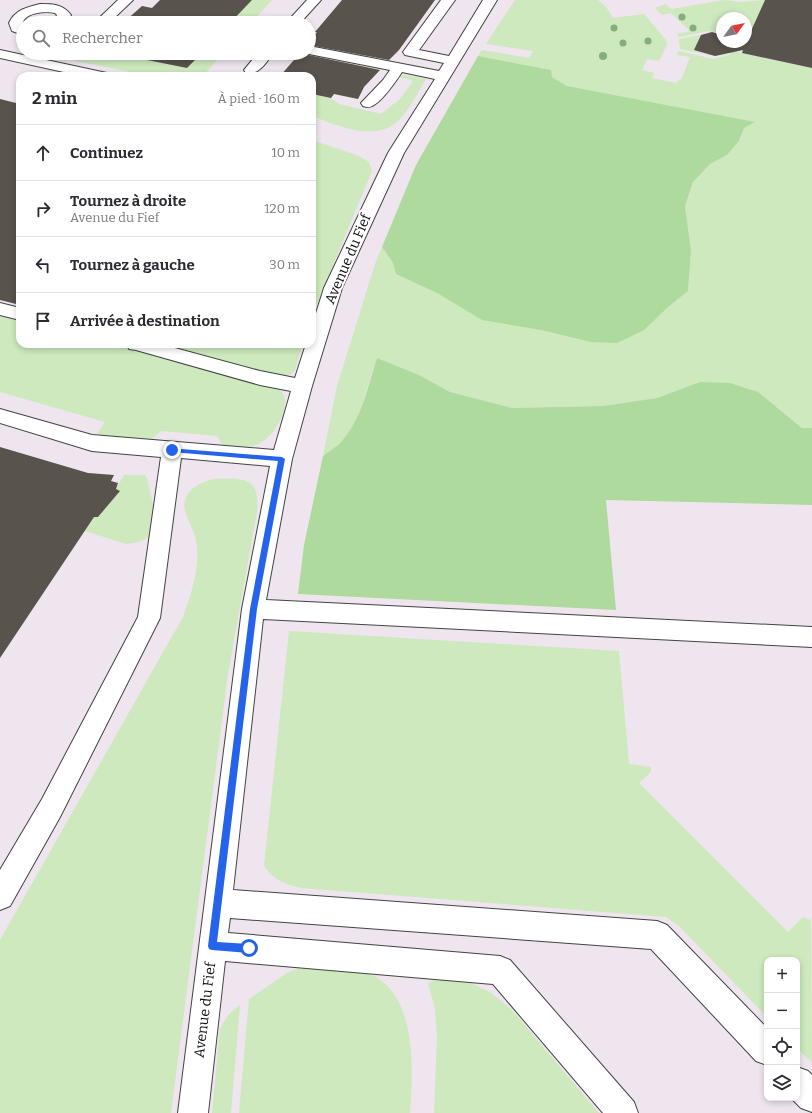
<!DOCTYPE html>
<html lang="fr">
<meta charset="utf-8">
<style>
body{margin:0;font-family:Bitter,serif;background:#f2f2f3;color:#2b2b33}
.controls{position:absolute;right:12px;bottom:12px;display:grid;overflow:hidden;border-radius:8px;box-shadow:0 2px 6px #0003}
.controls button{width:36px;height:36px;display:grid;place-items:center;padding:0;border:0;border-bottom:1px solid #e1e1e2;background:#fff;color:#2b2b33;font:20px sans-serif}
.compass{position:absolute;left:716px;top:12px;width:36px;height:36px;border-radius:50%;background:#fff;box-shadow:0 2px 6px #0003;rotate:57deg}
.stop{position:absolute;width:12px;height:12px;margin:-9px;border:3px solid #2563eb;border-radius:50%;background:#fff}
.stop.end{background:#2563eb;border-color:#fff;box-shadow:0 1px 4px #0008}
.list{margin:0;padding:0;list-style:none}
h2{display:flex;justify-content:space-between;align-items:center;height:52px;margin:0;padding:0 16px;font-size:17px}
h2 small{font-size:13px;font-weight:400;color:#7c7c81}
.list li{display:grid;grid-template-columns:26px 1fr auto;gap:12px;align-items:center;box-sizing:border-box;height:56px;padding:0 16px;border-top:1px solid #e1e1e2}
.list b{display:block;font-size:15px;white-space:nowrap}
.list p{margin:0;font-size:13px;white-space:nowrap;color:#7c7c81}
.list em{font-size:13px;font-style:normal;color:#7c7c81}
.icon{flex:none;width:22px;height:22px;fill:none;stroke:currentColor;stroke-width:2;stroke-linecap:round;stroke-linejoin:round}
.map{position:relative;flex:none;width:812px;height:1113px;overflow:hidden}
.search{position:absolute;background:#fff;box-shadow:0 2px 6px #0003;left:16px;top:16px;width:300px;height:44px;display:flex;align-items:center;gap:10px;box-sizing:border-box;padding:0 14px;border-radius:22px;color:#7c7c81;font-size:15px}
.panel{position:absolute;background:#fff;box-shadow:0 2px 6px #0003;left:16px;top:72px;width:300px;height:276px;border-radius:12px}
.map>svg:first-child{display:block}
.industrial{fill:#eee5ee;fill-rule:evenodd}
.green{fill:#cde9bd}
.forest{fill:#aeda9d}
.building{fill:#59534d}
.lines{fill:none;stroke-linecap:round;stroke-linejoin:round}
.minor-casing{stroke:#434343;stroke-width:2}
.minor{fill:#fff;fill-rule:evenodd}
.tree{fill:#86ac80}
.route{fill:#2563eb}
.labels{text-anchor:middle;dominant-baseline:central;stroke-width:4;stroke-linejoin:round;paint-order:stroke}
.street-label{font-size:14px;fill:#101010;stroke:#fff}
</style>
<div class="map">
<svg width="812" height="1113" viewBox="0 0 812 1113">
<rect width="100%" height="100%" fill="#fffef4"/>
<!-- industrial -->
<path class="industrial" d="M 0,0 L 812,0 L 812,1113 L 0,1113 ZM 722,18 L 746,18 L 746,42 L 722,42 ZM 23,23 L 309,23 L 309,53 L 23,53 ZM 20,76 L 312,76 L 312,344 L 20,344 ZM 767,960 L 797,960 L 797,1098 L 767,1098 Z"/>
<!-- green -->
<g class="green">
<path d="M 252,0 L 272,0 L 251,23 L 230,23 Z"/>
<path d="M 515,0 L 598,0 L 606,7 L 613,18 L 644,14 L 666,40 L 667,45 L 659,61 L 647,59 L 642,70 L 654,73 L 652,78 L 676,83 L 682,78 L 690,57 L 677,55 L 678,51 L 714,59 L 729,55 L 732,51 L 812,68 L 812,428 L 802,428 L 777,407 L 700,382 L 657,398 L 603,406 L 512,408 L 450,392 L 419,375 L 377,358 C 366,386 363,417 342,441 C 337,447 329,451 323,456 L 337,386 L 375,264 L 382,247 L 393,263 L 396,274 L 439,294 L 541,330 L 591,342 L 668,307 L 688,291 L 691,251 L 685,206 L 693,182 L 710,164 L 727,155 L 739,141 L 744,128 L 754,122 L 567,86 L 552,77 L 550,70 L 478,56 L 482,50 L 529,58 L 533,51 L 486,44 Z"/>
<path d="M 725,0 L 740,2 L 765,0 L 748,38 L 746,38 L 746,18 L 722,18 L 722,32 L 709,31 L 679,37 L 677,34 L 690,31 L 671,13 L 662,15 L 655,8 L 666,4 L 671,9 Z"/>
<path d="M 701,35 L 696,46 C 705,55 713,56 726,53 L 725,55 L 715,56 L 680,49 L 679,39 Z"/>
<path d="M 35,53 L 62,53 L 86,58 L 91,53 L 113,53 L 187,68 L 202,53 L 223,53 L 203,76 L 151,76 Z"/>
<path d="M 401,75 L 406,75 L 426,79 C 418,92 410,109 399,120 C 376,143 338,126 312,116 L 312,94 L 331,98 L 339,104 L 381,114 L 399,100 L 412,83 L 412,80 L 398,77 Z"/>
<path d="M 312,140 L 359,156 L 369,162 L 372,171 L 312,316 Z"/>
<path d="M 0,314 L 20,319 L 20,344 L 115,344 L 278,387 C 281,391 285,395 285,400 C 286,416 271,440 256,445 C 246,449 233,446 223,446 L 217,436 L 161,431 L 152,439 L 104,436 L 97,434 L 105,422 L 0,392 Z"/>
<path d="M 161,344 L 303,344 L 295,370 L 293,373 L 285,377 L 168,348 Z"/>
<path d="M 124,475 L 145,475 C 149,482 150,492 152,500 C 158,525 157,542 126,544 L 85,531 L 94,517 L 98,517 L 120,491 L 116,489 Z"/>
<path d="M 213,479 C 226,479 252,475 256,492 C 258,498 257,505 257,512 L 228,674 L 171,1113 L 0,1113 L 0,940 L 183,617 C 192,592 202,562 195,536 C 192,525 182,512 185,501 C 189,487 201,483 213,479 Z"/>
<path d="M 289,631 L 619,651 L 629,764 L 651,767 L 651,772 L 639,783 L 788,932 L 803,917 L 811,920 L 812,1063 L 797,1048 L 797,960 L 767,960 L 767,1017 L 679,926 L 666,917 L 302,888 C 287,885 273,880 264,866 Z"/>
<path d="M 316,967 C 335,969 359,967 376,977 C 417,1001 413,1072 410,1113 L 239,1113 L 249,999 L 287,973 L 299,968 Z"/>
<path d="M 437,979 L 470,983 L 490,992 L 512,1010 L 599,1113 L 434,1113 L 437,1037 L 435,1009 L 428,983 Z"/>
<path d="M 240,1005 L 231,1113 L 212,1113 L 220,1028 L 229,1014 Z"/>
</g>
<!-- forest -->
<g class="forest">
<path d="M 478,56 L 551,70 L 552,77 L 567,86 L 755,122 L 744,128 L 739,141 L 727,155 L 710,164 L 693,182 L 685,206 L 691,251 L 688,291 L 668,307 L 644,330 L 617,343 L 591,342 L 541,330 L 482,320 L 439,294 L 396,274 L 393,263 L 382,247 L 416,165 Z"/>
<path d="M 377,358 L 419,375 L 450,392 L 512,408 L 603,406 L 657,398 L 700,382 L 730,383 L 758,392 L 802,428 L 812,428 L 812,505 L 606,500 L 616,610 L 298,594 L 304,545 L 323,456 C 329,451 337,447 342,441 C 362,418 368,386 377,358 Z"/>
</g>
<!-- building -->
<g class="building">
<path d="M 160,0 L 252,0 L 230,23 L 125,23 L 124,22 L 142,6 L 152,8 Z"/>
<path d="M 342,0 L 435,0 L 399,50 L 389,60 L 309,45 L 309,42 L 317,32 L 315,32 Z"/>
<path d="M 765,0 L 812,0 L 812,68 L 742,53 L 743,50 L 715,56 L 694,50 L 701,35 L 712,32 L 722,35 L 722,42 L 746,42 Z"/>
<path d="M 135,53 L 202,53 L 187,68 L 137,58 Z"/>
<path d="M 300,53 L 304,54 L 380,70 L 364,87 L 358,99 L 334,94 L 331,98 L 312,94 L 312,76 L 280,76 Z"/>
<path d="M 0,99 L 20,104 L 20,305 L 0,300 Z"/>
<path d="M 0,447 L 88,473 L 114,475 L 111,481 L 118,483 L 116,489 L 120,491 L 98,517 L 94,517 L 0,658 Z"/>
</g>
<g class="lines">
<defs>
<g id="minor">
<path d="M 118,0 L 133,0 L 109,23 L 94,23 Z"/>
<path d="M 307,0 L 321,0 L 300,23 L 286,23 Z"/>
<path d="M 441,0 L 455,0 L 419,50 L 449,56 L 483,0 L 497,0 L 404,153 L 342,288 L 312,386 L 292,459 L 266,600 L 812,627 L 812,647 L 263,619 L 233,890 L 657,921 L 667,925 L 767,1028 L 767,1065 L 756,1061 L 651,949 L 230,918 L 228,933 L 500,956 L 510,960 L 634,1102 L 638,1113 L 603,1113 L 493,984 L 225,961 L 208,1113 L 178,1113 L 242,609 L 270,466 L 181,458 L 160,618 L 60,817 L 10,906 L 0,910 L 0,870 L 42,799 L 138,617 L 161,457 L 92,451 L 0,423 L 0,409 L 92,435 L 274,450 L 291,391 L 260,385 L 136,350 L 129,349 L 127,344 L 160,344 L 260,371 L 295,378 L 306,344 L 312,344 L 312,326 L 324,288 L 388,153 L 435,79 L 402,72 C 396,81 382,102 372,106 C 369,108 366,107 363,106 L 361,103 L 383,80 L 390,70 L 304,53 L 309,53 L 309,46 L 439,71 L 444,63 L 405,55 L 403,52 Z"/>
<path d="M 40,4 C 53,4 63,4 71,15 L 67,23 L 53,23 L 57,15 L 55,13 C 47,11 26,12 23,22 C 22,25 23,31 23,35 L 12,31 L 9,23 C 15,10 27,7 40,4 Z"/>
<path d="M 0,50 L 102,72 L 107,73 L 109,76 L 82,76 L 0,58 Z"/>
<path d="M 258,53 L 273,53 C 267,62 258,76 246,73 L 244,70 Z"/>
<path d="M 0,303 L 20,308 L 20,320 L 0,315 Z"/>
<path d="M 797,1067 L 808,1071 L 812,1075 L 812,1112 L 801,1108 L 791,1098 L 797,1098 Z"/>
</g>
</defs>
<!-- minor casing -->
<use href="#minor" class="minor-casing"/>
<!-- minor -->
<use href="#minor" class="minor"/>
</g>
<!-- trees -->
<g class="tree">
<circle cx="682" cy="17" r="3.5"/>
<circle cx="614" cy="28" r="3.5"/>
<circle cx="693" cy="28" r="3.5"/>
<circle cx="648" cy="41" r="3.5"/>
<circle cx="623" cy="43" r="3.5"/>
<circle cx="603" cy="56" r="4"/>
</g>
<!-- route -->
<path class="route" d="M 169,448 L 282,457 L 285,459 L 257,609 L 217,942 L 249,944 L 252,946 L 253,948 L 252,951 L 249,953 L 212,950 L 209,949 L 208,946 L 250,609 L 278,461 L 172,452 L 169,450 Z"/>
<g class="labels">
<!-- street labels -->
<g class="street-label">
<text transform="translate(348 259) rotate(-67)">Avenue du Fief</text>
<text transform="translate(205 1010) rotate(-83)">Avenue du Fief</text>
</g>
</g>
</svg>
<div class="controls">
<button>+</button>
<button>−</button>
<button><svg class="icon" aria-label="locate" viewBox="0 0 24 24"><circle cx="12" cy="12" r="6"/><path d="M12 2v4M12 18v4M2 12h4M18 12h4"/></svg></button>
<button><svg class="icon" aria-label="layers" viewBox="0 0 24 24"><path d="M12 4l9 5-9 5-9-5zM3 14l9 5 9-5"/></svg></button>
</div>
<svg class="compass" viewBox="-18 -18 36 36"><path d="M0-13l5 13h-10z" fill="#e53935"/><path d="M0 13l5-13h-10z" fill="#7c7c81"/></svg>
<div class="stop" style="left:249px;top:948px"></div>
<div class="stop end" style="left:172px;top:450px"></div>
<div class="search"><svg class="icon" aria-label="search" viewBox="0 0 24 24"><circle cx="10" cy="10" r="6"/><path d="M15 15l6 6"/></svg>Rechercher</div>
<section class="panel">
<h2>2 min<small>À pied · 160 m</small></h2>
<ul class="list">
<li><svg class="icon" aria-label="ahead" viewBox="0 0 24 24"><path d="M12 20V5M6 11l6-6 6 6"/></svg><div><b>Continuez</b></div><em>10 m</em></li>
<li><svg class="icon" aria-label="right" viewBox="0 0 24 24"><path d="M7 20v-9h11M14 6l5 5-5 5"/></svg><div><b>Tournez à droite</b><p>Avenue du Fief</p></div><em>120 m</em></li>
<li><svg class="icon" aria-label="left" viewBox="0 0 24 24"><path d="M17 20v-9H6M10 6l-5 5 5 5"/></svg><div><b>Tournez à gauche</b></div><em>30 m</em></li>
<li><svg class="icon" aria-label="arrive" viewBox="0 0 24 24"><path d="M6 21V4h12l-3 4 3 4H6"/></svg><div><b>Arrivée à destination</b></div></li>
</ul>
</section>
</div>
